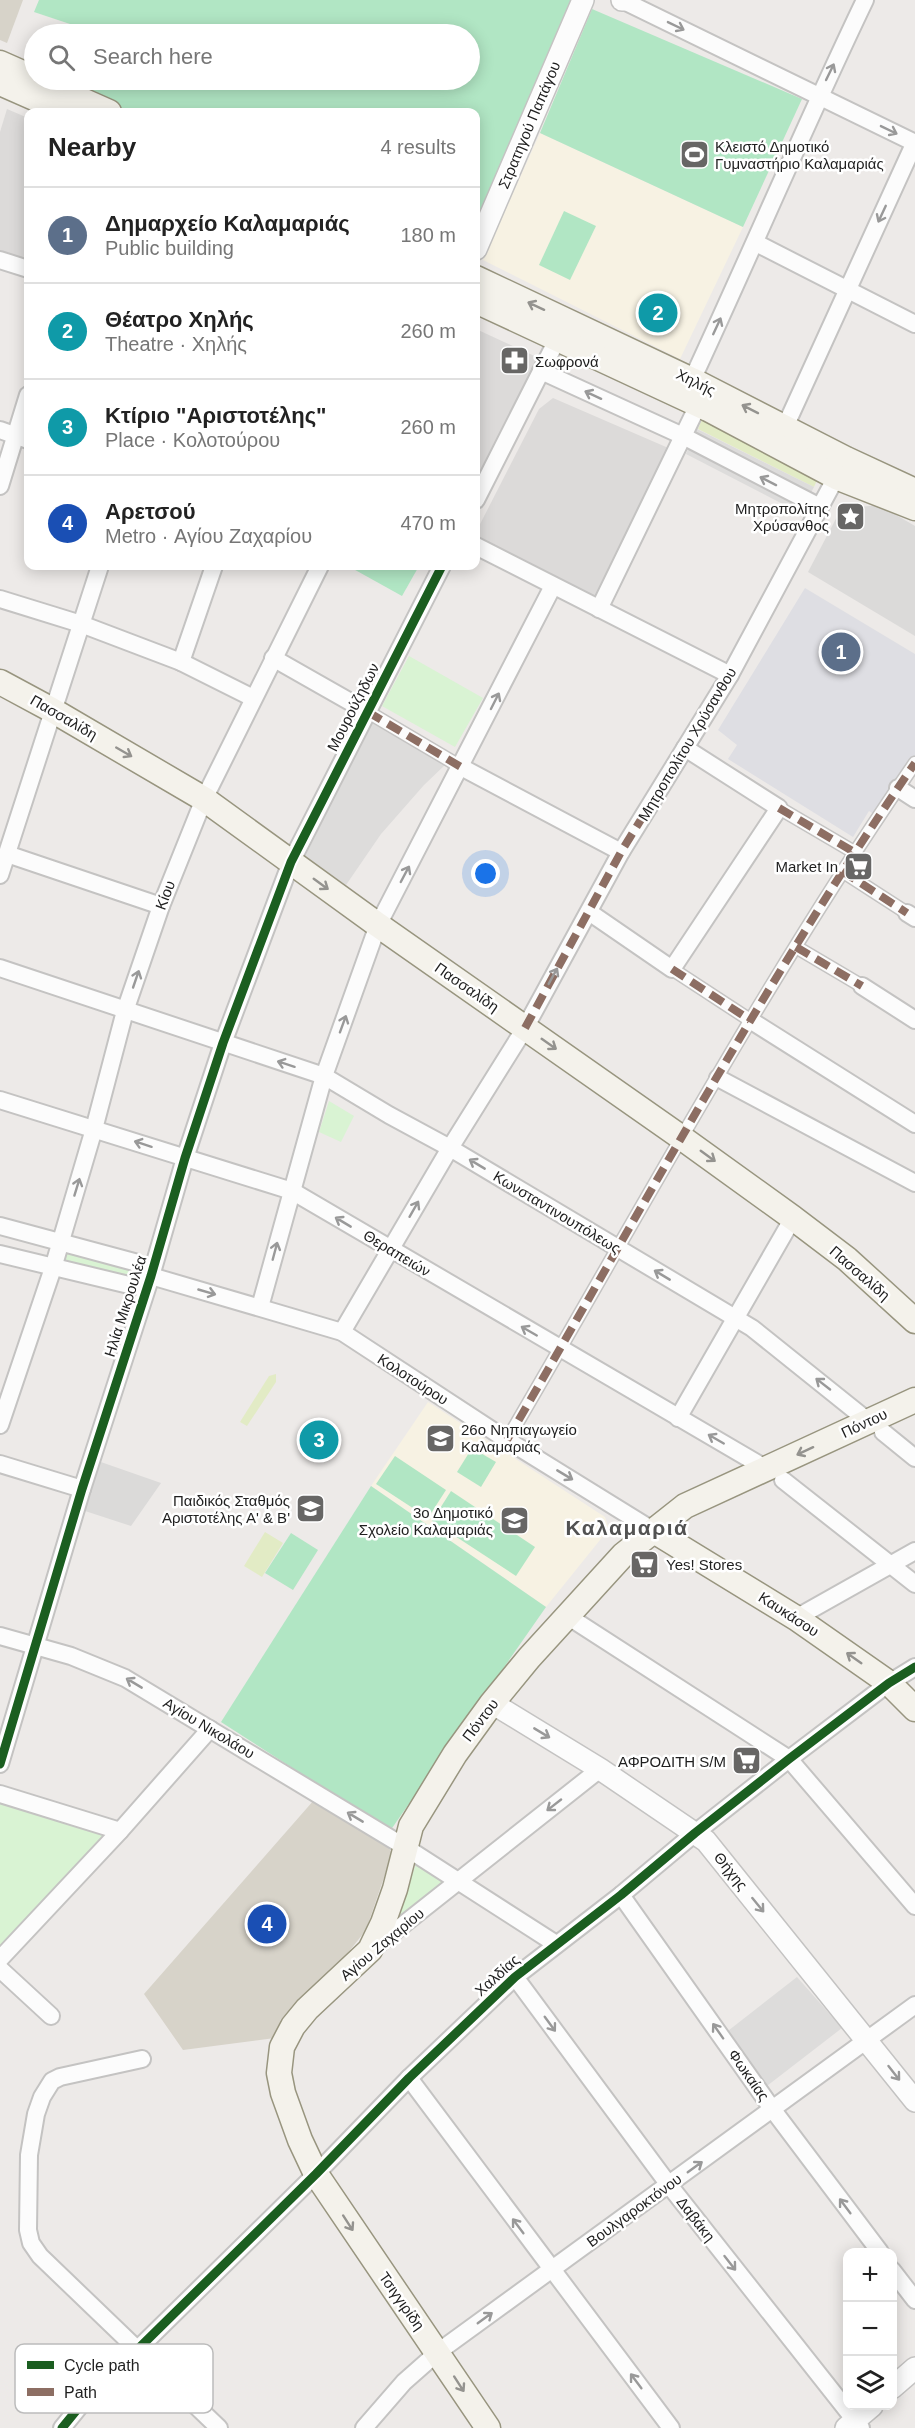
<!DOCTYPE html>
<meta charset="utf-8">
<style>
body{margin:0;font-family:Helvetica,sans-serif;background:#f6f6f6;color:#222}
.controls{position:absolute;right:18px;bottom:18px;display:grid;overflow:hidden;border-radius:12px;box-shadow:0 3px 15px #0003}
.controls button{width:54px;height:54px;display:grid;place-items:center;padding:0;border:0;border-bottom:2px solid #e0e0e0;background:#fff;color:#222;font:30px sans-serif}
.you{position:absolute;left:486px;top:874px;width:21px;height:21px;margin:-15px;border:4px solid #fff;border-radius:50%;background:#1a73e8;box-shadow:0 0 0 9px #1a73e833}
.badge{display:grid;place-items:center;width:39px;height:39px;border-radius:50%;background:#676665;color:#fff;font-size:20px;font-weight:700}
.pin{position:absolute;translate:-50% -50%;border:3px solid #fff;box-shadow:0 2px 6px #0006}
.list{margin:0;padding:0;list-style:none}
h2{display:flex;justify-content:space-between;align-items:center;height:78px;margin:0;padding:0 24px;font-size:26px}
h2 small{font-size:20px;font-weight:400;color:#767676}
.list li{display:grid;grid-template-columns:39px 1fr auto;gap:18px;align-items:center;box-sizing:border-box;height:96px;padding:0 24px;border-top:2px solid #e0e0e0}
.list b{display:block;font-size:22px;white-space:nowrap}
.list p{margin:0;font-size:20px;white-space:nowrap;color:#767676}
.list em{font-size:20px;font-style:normal;color:#767676}
.icon{flex:none;width:33px;height:33px;fill:none;stroke:currentColor;stroke-width:2;stroke-linecap:round;stroke-linejoin:round}
.map{position:relative;flex:none;width:915px;height:2428px;overflow:hidden}
.search{position:absolute;background:#fff;box-shadow:0 3px 15px #0003;left:24px;top:24px;width:456px;height:66px;display:flex;align-items:center;gap:15px;box-sizing:border-box;padding:0 21px;border-radius:33px;color:#767676;font-size:22px}
.panel{position:absolute;background:#fff;box-shadow:0 3px 15px #0003;left:24px;top:108px;width:456px;height:462px;border-radius:12px}
.map>svg:first-child{display:block}
.residential{fill:#dcdad9}
.education{fill:#f7f2e3}
.religious{fill:#dbdad9}
.construction{fill:#d7d3c9}
.grass{fill:#e2ebc5}
.park{fill:#d9f3d3}
.pitch{fill:#b1e6c4}
.parking{fill:#dddcdb}
.plaza{fill:#dedee3}
.lines{fill:none;stroke-linecap:round;stroke-linejoin:round}
.pedestrian-casing{stroke:#c4c3c2;stroke-width:15}
.minor-casing{stroke:#c4c3c2;stroke-width:20}
.tertiary-casing{stroke:#c4c3c2;stroke-width:24}
.secondary-casing{stroke:#98957f;stroke-width:27}
.pedestrian{stroke:#fcfcfc;stroke-width:12}
.minor{stroke:#fcfcfc;stroke-width:16}
.tertiary{stroke:#fcfcfc;stroke-width:21}
.secondary{stroke:#f4f2eb;stroke-width:24}
.quiet{stroke:#8d6e63;stroke-width:8;stroke-dasharray:15 8;stroke-linecap:butt}
.cycleway-casing{stroke:#fff;stroke-width:13}
.cycleway{stroke:#1b5e20;stroke-width:9}
.oneway{stroke:#999}
.oneway2{stroke:#94938f}
.labels{text-anchor:middle;dominant-baseline:central;stroke-width:5;stroke-linejoin:round;paint-order:stroke}
.street-label{font-size:15px;fill:#1f1f1f;stroke:#fff}
.poi-label{font-size:15px;fill:#1f1f1f;stroke:#fff;text-anchor:end}
.district-label{font-size:21px;font-weight:bold;letter-spacing:1.5px;fill:#525252;stroke:#fff}
.key{fill:#fff;stroke:#bcbcbc;stroke-width:1.5}
.key-label{font-size:16px;fill:#1f1f1f}
</style>
<div class="map">
<svg width="915" height="2428" viewBox="0 0 915 2428">
<rect width="100%" height="100%" fill="#edeae8"/>
<!-- residential -->
<g class="residential">
<path d="M 7,109 L 28,118 L 28,261 L 0,251 L 0,132 Z"/>
<path d="M 476,329 L 541,359 L 476,495 Z"/>
<path d="M 553,398 L 673,450 L 600,603 L 476,541 L 476,532 L 539,409 Z"/>
</g>
<!-- education -->
<g class="education">
<path d="M 540,133 L 743,227 L 680,359 L 483,260 Z"/>
<path d="M 428,1402 L 605,1517 L 608,1526 L 604,1535 L 546,1607 L 371,1486 Z"/>
</g>
<!-- religious -->
<g class="religious">
<path d="M 879,505 L 915,526 L 915,636 L 808,572 L 841,509 Z"/>
<path d="M 98,1461 L 161,1483 L 131,1526 L 82,1510 Z"/>
</g>
<!-- construction -->
<g class="construction">
<path d="M 0,0 L 23,0 L 7,43 L 0,40 Z"/>
<path d="M 314,1800 L 387,1844 L 392,1854 L 366,1930 L 343,1959 L 281,2019 L 275,2038 L 183,2050 L 144,1994 Z"/>
</g>
<!-- grass -->
<g class="grass">
<path d="M 702,419 L 818,478 L 814,487 L 698,429 Z"/>
<path d="M 276,1374 L 276,1382 L 247,1426 L 240,1422 L 269,1376 Z"/>
<path d="M 265,1532 L 283,1543 L 262,1577 L 244,1566 Z"/>
</g>
<!-- park -->
<g class="park">
<path d="M 409,656 L 483,698 L 455,747 L 382,706 Z"/>
<path d="M 329,1101 L 354,1116 L 341,1142 L 319,1132 Z"/>
<path d="M 66,1253 L 131,1268 L 132,1271 L 128,1280 L 62,1261 Z"/>
<path d="M 0,1803 L 108,1837 L 0,1954 Z"/>
<path d="M 416,1864 L 445,1881 L 397,1922 L 396,1921 Z"/>
</g>
<!-- pitch -->
<g class="pitch">
<path d="M 39,0 L 581,0 L 476,241 L 476,112 L 121,112 L 50,80 L 470,80 L 470,34 L 67,34 L 70,24 L 34,12 Z"/>
<path d="M 592,9 L 802,99 L 743,227 L 540,133 Z"/>
<path d="M 564,211 L 596,226 L 570,280 L 539,265 Z"/>
<path d="M 348,566 L 419,566 L 402,596 Z"/>
<path d="M 472,1448 L 496,1462 L 481,1487 L 457,1472 Z"/>
<path d="M 395,1456 L 446,1490 L 428,1518 L 376,1484 Z"/>
<path d="M 371,1486 L 546,1607 L 390,1831 L 221,1722 Z"/>
<path d="M 451,1491 L 535,1547 L 516,1576 L 432,1521 Z"/>
<path d="M 291,1533 L 318,1550 L 293,1590 L 265,1573 Z"/>
</g>
<!-- parking -->
<g class="parking">
<path d="M 697,429 L 814,487 L 800,513 L 686,454 Z"/>
<path d="M 372,723 L 447,763 L 424,785 L 381,834 L 346,885 L 305,856 Z"/>
<path d="M 797,1977 L 842,2028 L 763,2089 L 724,2034 Z"/>
</g>
<!-- plaza -->
<path class="plaza" d="M 805,588 L 915,654 L 915,763 L 878,817 L 869,811 L 853,837 L 728,759 L 737,745 L 718,730 Z"/>
<g class="lines">
<defs>
<g id="pedestrian">
<path d="M 368,712 L 461,767"/>
<path d="M 779,808 L 854,852"/>
<path d="M 842,871 L 907,913"/>
<path d="M 796,947 L 862,986"/>
<path d="M 672,969 L 750,1020"/>
<path d="M 507,1440 C 640,1213 765,980 915,763"/>
</g>
<g id="minor">
<path d="M 624,1 L 915,143"/>
<path d="M 756,243 L 915,324"/>
<path d="M 0,260 L 28,269"/>
<path d="M 541,371 L 683,436 L 820,507"/>
<path d="M 692,380 C 751,253 805,125 865,0"/>
<path d="M 785,427 L 915,142"/>
<path d="M 0,430 L 28,440"/>
<path d="M 0,486 L 28,395"/>
<path d="M 476,500 L 562,330"/>
<path d="M 476,546 L 730,675"/>
<path d="M 0,599 L 81,624 L 181,662 L 253,698"/>
<path d="M 599,609 L 702,397"/>
<path d="M 273,658 L 368,712"/>
<path d="M 181,662 L 214,566"/>
<path d="M 461,767 L 621,852"/>
<path d="M 898,788 L 915,799"/>
<path d="M 7,854 L 161,906"/>
<path d="M 0,875 L 100,566"/>
<path d="M 589,912 L 672,969 L 779,808 L 685,748"/>
<path d="M 907,913 L 915,918"/>
<path d="M 0,968 L 324,1076 L 389,1115 L 450,1148 L 752,1328 L 868,1421"/>
<path d="M 862,986 L 915,1020"/>
<path d="M 750,1020 L 915,1124"/>
<path d="M 718,1078 L 915,1183"/>
<path d="M 0,1100 L 292,1191 L 767,1469"/>
<path d="M 0,1226 L 134,1262 L 151,1276 L 342,1332 L 507,1440 L 654,1531"/>
<path d="M 0,1254 L 129,1285 L 151,1276"/>
<path d="M 260,1307 L 324,1076 L 378,925 L 553,586"/>
<path d="M 342,1332 L 450,1148 L 525,1028 L 621,852 L 730,675 L 841,468"/>
<path d="M 678,1418 L 793,1218"/>
<path d="M 0,1425 L 53,1268 L 94,1129 L 125,1011 L 161,906 L 204,799 L 320,566"/>
<path d="M 883,1432 L 915,1458"/>
<path d="M 0,1464 L 82,1489"/>
<path d="M 783,1480 L 915,1584"/>
<path d="M 569,1617 L 789,1759 L 915,1906"/>
<path d="M 796,1618 L 915,1551"/>
<path d="M 0,1636 L 71,1656 L 125,1678 L 405,1847 L 556,1944"/>
<path d="M 0,1764 L 82,1489 L 151,1276 L 185,1158 L 223,1043 L 291,862 L 442,566"/>
<path d="M 0,1794 L 120,1831"/>
<path d="M 621,1895 L 773,2110 L 880,2252"/>
<path d="M 375,1947 L 600,1769"/>
<path d="M 0,1959 L 120,1831 L 210,1729"/>
<path d="M 0,1969 L 51,2016"/>
<path d="M 515,1977 L 669,2185 L 861,2428"/>
<path d="M 142,2059 L 60,2077 L 52,2081 L 42,2097 L 36,2114 L 29,2155 L 28,2230 L 31,2243 L 40,2256 L 219,2428"/>
<path d="M 409,2078 L 671,2428"/>
<path d="M 892,2270 L 915,2300"/>
<path d="M 62,2428 L 80,2406 L 316,2174 L 409,2078 L 515,1977 L 621,1895 L 695,1833 L 789,1759 L 889,1683 L 915,1667"/>
<path d="M 364,2428 L 404,2382 L 438,2352 L 915,2005"/>
</g>
<g id="tertiary">
<path d="M 622,0 L 624,0"/>
<path d="M 476,249 L 583,0"/>
<path d="M 492,1703 L 600,1769 L 706,1841 L 915,2101"/>
<path d="M 892,2388 L 915,2368"/>
<path d="M 846,2428 L 872,2406"/>
</g>
<g id="secondary">
<path d="M 0,63 L 34,78"/>
<path d="M 37,80 L 109,112"/>
<path d="M 0,83 L 66,112"/>
<path d="M 476,278 L 692,380 L 846,459 L 915,491"/>
<path d="M 476,301 L 708,409 L 836,477 L 915,508"/>
<path d="M 0,682 L 52,710 L 204,799 L 378,925 L 682,1138 L 793,1218 L 847,1259 L 915,1321"/>
<path d="M 654,1531 L 796,1618 L 889,1683 L 915,1709"/>
<path d="M 488,2428 L 316,2174 L 300,2140 L 283,2093 L 279,2073 L 282,2047 L 293,2026 L 307,2009 L 370,1950 L 383,1923 L 395,1889 L 411,1826 L 455,1754 L 492,1703 L 529,1658 L 623,1555 L 685,1506 L 915,1400"/>
</g>
</defs>
<!-- pedestrian casing -->
<use href="#pedestrian" class="pedestrian-casing"/>
<!-- minor casing -->
<use href="#minor" class="minor-casing"/>
<!-- tertiary casing -->
<use href="#tertiary" class="tertiary-casing"/>
<!-- secondary casing -->
<use href="#secondary" class="secondary-casing"/>
<!-- pedestrian -->
<use href="#pedestrian" class="pedestrian"/>
<!-- minor -->
<use href="#minor" class="minor"/>
<!-- tertiary -->
<use href="#tertiary" class="tertiary"/>
<!-- secondary -->
<use href="#secondary" class="secondary"/>
<!-- quiet -->
<g class="quiet">
<path d="M 368,712 L 461,767"/>
<path d="M 779,808 L 854,852"/>
<path d="M 842,871 L 907,913"/>
<path d="M 796,947 L 862,986"/>
<path d="M 672,969 L 750,1020"/>
<path d="M 525,1028 L 621,852 L 685,748"/>
<path d="M 507,1440 C 640,1213 765,980 915,763"/>
</g>
<defs>
<g id="cycleway">
<path d="M 0,1764 L 82,1489 L 151,1276 L 185,1158 L 223,1043 L 291,862 L 442,566"/>
<path d="M 62,2428 L 80,2406 L 316,2174 L 409,2078 L 515,1977 L 621,1895 L 695,1833 L 789,1759 L 889,1683 L 915,1667"/>
</g>
</defs>
<!-- cycleway casing -->
<use href="#cycleway" class="cycleway-casing"/>
<!-- cycleway -->
<use href="#cycleway" class="cycleway"/>
</g>
<!-- one-way arrows -->
<defs><path id="oneway-shaft" d="M-6 0H5M1.5-3L5.5 0L1.5 3" fill="none" stroke-width="1.6" stroke-linecap="round" stroke-linejoin="round" transform="scale(1.5)"/></defs>
<g class="oneway">
<use href="#oneway-shaft" transform="translate(676 26) rotate(26)"/>
<use href="#oneway-shaft" transform="translate(830 72) rotate(-64)"/>
<use href="#oneway-shaft" transform="translate(889 130) rotate(26)"/>
<use href="#oneway-shaft" transform="translate(882 214) rotate(115)"/>
<use href="#oneway-shaft" transform="translate(717 326) rotate(-65)"/>
<use href="#oneway-shaft" transform="translate(593 395) rotate(-155)"/>
<use href="#oneway-shaft" transform="translate(768 481) rotate(-153)"/>
<use href="#oneway-shaft" transform="translate(495 701) rotate(-63)"/>
<use href="#oneway-shaft" transform="translate(405 874) rotate(-62)"/>
<use href="#oneway-shaft" transform="translate(553 976) rotate(-61)"/>
<use href="#oneway-shaft" transform="translate(136 979) rotate(-71)"/>
<use href="#oneway-shaft" transform="translate(343 1024) rotate(-70)"/>
<use href="#oneway-shaft" transform="translate(286 1064) rotate(-162)"/>
<use href="#oneway-shaft" transform="translate(143 1144) rotate(-162)"/>
<use href="#oneway-shaft" transform="translate(477 1164) rotate(-149)"/>
<use href="#oneway-shaft" transform="translate(77 1187) rotate(-73)"/>
<use href="#oneway-shaft" transform="translate(414 1209) rotate(-60)"/>
<use href="#oneway-shaft" transform="translate(343 1222) rotate(-149)"/>
<use href="#oneway-shaft" transform="translate(275 1251) rotate(-75)"/>
<use href="#oneway-shaft" transform="translate(662 1275) rotate(-149)"/>
<use href="#oneway-shaft" transform="translate(207 1292) rotate(16)"/>
<use href="#oneway-shaft" transform="translate(529 1331) rotate(-150)"/>
<use href="#oneway-shaft" transform="translate(823 1384) rotate(-142)"/>
<use href="#oneway-shaft" transform="translate(716 1439) rotate(-150)"/>
<use href="#oneway-shaft" transform="translate(565 1475) rotate(31)"/>
<use href="#oneway-shaft" transform="translate(134 1683) rotate(-149)"/>
<use href="#oneway-shaft" transform="translate(542 1733) rotate(31)"/>
<use href="#oneway-shaft" transform="translate(554 1805) rotate(142)"/>
<use href="#oneway-shaft" transform="translate(355 1817) rotate(-149)"/>
<use href="#oneway-shaft" transform="translate(758 1905) rotate(51)"/>
<use href="#oneway-shaft" transform="translate(550 2024) rotate(54)"/>
<use href="#oneway-shaft" transform="translate(718 2031) rotate(-125)"/>
<use href="#oneway-shaft" transform="translate(894 2073) rotate(52)"/>
<use href="#oneway-shaft" transform="translate(695 2167) rotate(-36)"/>
<use href="#oneway-shaft" transform="translate(845 2206) rotate(-127)"/>
<use href="#oneway-shaft" transform="translate(518 2226) rotate(-127)"/>
<use href="#oneway-shaft" transform="translate(730 2263) rotate(52)"/>
<use href="#oneway-shaft" transform="translate(485 2318) rotate(-36)"/>
<use href="#oneway-shaft" transform="translate(636 2381) rotate(-127)"/>
</g>
<g class="oneway2">
<use href="#oneway-shaft" transform="translate(536 306) rotate(-155)"/>
<use href="#oneway-shaft" transform="translate(750 409) rotate(-153)"/>
<use href="#oneway-shaft" transform="translate(124 752) rotate(30)"/>
<use href="#oneway-shaft" transform="translate(321 884) rotate(36)"/>
<use href="#oneway-shaft" transform="translate(549 1044) rotate(35)"/>
<use href="#oneway-shaft" transform="translate(708 1156) rotate(36)"/>
<use href="#oneway-shaft" transform="translate(805 1451) rotate(155)"/>
<use href="#oneway-shaft" transform="translate(854 1658) rotate(-145)"/>
<use href="#oneway-shaft" transform="translate(348 2223) rotate(57)"/>
<use href="#oneway-shaft" transform="translate(459 2384) rotate(57)"/>
</g>
<!-- icons -->
<defs>
<symbol id="stadium-square" viewBox="-11 -11 22 22"><rect x="-9" y="-9" width="18" height="18" rx="4" fill="#676665" stroke="#fff"/><path d="M0-5a6.5 5 0 1 0 0 10a6.5 5 0 1 0 0-10ZM-3.5-1.8h7v3.6h-7Z" fill="#fff"/></symbol>
<symbol id="pharmacy-square" viewBox="-11 -11 22 22"><rect x="-9" y="-9" width="18" height="18" rx="4" fill="#676665" stroke="#fff"/><path d="M-2-6h4v4h4v4h-4v4h-4v-4h-4v-4h4Z" fill="#fff"/></symbol>
<symbol id="sight-square" viewBox="-11 -11 22 22"><rect x="-9" y="-9" width="18" height="18" rx="4" fill="#676665" stroke="#fff"/><path d="M0-6L1.8-2.2L6-1.7L2.9 1.2L3.7 5.4L0 3.3L-3.7 5.4L-2.9 1.2L-6-1.7L-1.8-2.2Z" fill="#fff"/></symbol>
<symbol id="supermarket-square" viewBox="-11 -11 22 22"><rect x="-9" y="-9" width="18" height="18" rx="4" fill="#676665" stroke="#fff"/><path d="M-6-5.5h2.5l.6 2H6L4.5 2H-2.5L-4.4-4H-6ZM-1.5 3.2a1.3 1.3 0 1 0 .1 0ZM3 3.2a1.3 1.3 0 1 0 .1 0Z" fill="#fff"/></symbol>
<symbol id="school-square" viewBox="-11 -11 22 22"><rect x="-9" y="-9" width="18" height="18" rx="4" fill="#676665" stroke="#fff"/><path d="M0-5L7-2L0 1L-7-2ZM-4 1L0 2.5L4 1V4Q0 6-4 4Z" fill="#fff"/></symbol>
</defs>
<g fill-rule="evenodd">
<use href="#stadium-square" x="678" y="138" width="33" height="33"/>
<use href="#pharmacy-square" x="498" y="344" width="33" height="33"/>
<use href="#sight-square" x="834" y="500" width="33" height="33"/>
<use href="#supermarket-square" x="842" y="850" width="33" height="33"/>
<use href="#school-square" x="424" y="1422" width="33" height="33"/>
<use href="#school-square" x="294" y="1492" width="33" height="33"/>
<use href="#school-square" x="498" y="1504" width="33" height="33"/>
<use href="#supermarket-square" x="628" y="1548" width="33" height="33"/>
<use href="#supermarket-square" x="730" y="1744" width="33" height="33"/>
</g>
<g class="labels">
<!-- street labels -->
<g class="street-label">
<text transform="translate(529 125) rotate(-67)">Στρατηγού Παπάγου</text>
<text transform="translate(696 382) rotate(26)">Χηλής</text>
<text transform="translate(353 707) rotate(-63)">Μουρούζηδων</text>
<text transform="translate(64 717) rotate(30)">Πασσαλίδη</text>
<text transform="translate(687 744) rotate(-59)">Μητροπολίτου Χρύσανθου</text>
<text transform="translate(165 895) rotate(-69)">Κίου</text>
<text transform="translate(467 987) rotate(35)">Πασσαλίδη</text>
<text transform="translate(557 1212) rotate(31)">Κωνσταντινουπόλεως</text>
<text transform="translate(397 1253) rotate(31)">Θεραπειών</text>
<text transform="translate(860 1273) rotate(41)">Πασσαλίδη</text>
<text transform="translate(125 1306) rotate(-72)">Ηλία Μικρουλέα</text>
<text transform="translate(413 1379) rotate(33)">Κολοτούρου</text>
<text transform="translate(864 1423) rotate(-25)">Πόντου</text>
<text transform="translate(789 1614) rotate(33)">Καυκάσου</text>
<text transform="translate(480 1720) rotate(-53)">Πόντου</text>
<text transform="translate(209 1728) rotate(31)">Αγίου Νικολάου</text>
<text transform="translate(731 1871) rotate(51)">Θήχης</text>
<text transform="translate(382 1944) rotate(-40)">Αγίου Ζαχαρίου</text>
<text transform="translate(497 1975) rotate(-42)">Χαλδίας</text>
<text transform="translate(749 2075) rotate(55)">Φωκαίας</text>
<text transform="translate(634 2210) rotate(-36)">Βουλγαροκτόνου</text>
<text transform="translate(696 2219) rotate(52)">Δαβάκη</text>
<text transform="translate(402 2301) rotate(55)">Τσιγγιρίδη</text>
</g>
<!-- poi labels -->
<g class="poi-label">
<text x="715" y="146" text-anchor="start">Κλειστό Δημοτικό<tspan x="715" dy="17">Γυμναστήριο Καλαμαριάς</tspan></text>
<text x="535" y="361" text-anchor="start">Σωφρονά</text>
<text x="829" y="508">Μητροπολίτης<tspan x="829" dy="17">Χρύσανθος</tspan></text>
<text x="838" y="866">Market In</text>
<text x="461" y="1429" text-anchor="start">26ο Νηπιαγωγείο<tspan x="461" dy="17">Καλαμαριάς</tspan></text>
<text x="290" y="1500">Παιδικός Σταθμός<tspan x="290" dy="17">Αριστοτέλης Α' &amp; Β'</tspan></text>
<text x="493" y="1512">3ο Δημοτικό<tspan x="493" dy="17">Σχολείο Καλαμαριάς</tspan></text>
<text x="666" y="1564" text-anchor="start">Yes! Stores</text>
<text x="726" y="1761">ΑΦΡΟΔΙΤΗ S/M</text>
</g>
<!-- district labels -->
<g class="district-label">
<text x="627" y="1527">Καλαμαριά</text>
</g>
</g>
<!-- legend -->
<rect x="15" y="2344" width="198" height="69" rx="9" class="key"/>
<rect x="27" y="2361" width="27" height="8" fill="#1b5e20"/>
<rect x="27" y="2388" width="27" height="8" fill="#8d6e63"/>
<g class="key-label">
<text x="64" y="2371">Cycle path</text>
<text x="64" y="2398">Path</text>
</g>
</svg>
<div class="controls">
<button>+</button>
<button>−</button>
<button><svg class="icon" aria-label="layers" viewBox="0 0 24 24"><path d="M12 4l9 5-9 5-9-5zM3 14l9 5 9-5"/></svg></button>
</div>
<div class="you"></div>
<div class="pin badge" style="left:841px;top:652px;background:#5c6f8a">1</div>
<div class="pin badge" style="left:658px;top:313px;background:#0f9aa8">2</div>
<div class="pin badge" style="left:319px;top:1440px;background:#0f9aa8">3</div>
<div class="pin badge" style="left:267px;top:1924px;background:#1a4fb4">4</div>
<div class="search"><svg class="icon" aria-label="search" viewBox="0 0 24 24"><circle cx="10" cy="10" r="6"/><path d="M15 15l6 6"/></svg>Search here</div>
<section class="panel">
<h2>Nearby<small>4 results</small></h2>
<ul class="list">
<li><span class="badge" style="background:#5c6f8a">1</span><div><b>Δημαρχείο Καλαμαριάς</b><p>Public building</p></div><em>180 m</em></li>
<li><span class="badge" style="background:#0f9aa8">2</span><div><b>Θέατρο Χηλής</b><p>Theatre · Χηλής</p></div><em>260 m</em></li>
<li><span class="badge" style="background:#0f9aa8">3</span><div><b>Κτίριο &quot;Αριστοτέλης&quot;</b><p>Place · Κολοτούρου</p></div><em>260 m</em></li>
<li><span class="badge" style="background:#1a4fb4">4</span><div><b>Αρετσού</b><p>Metro · Αγίου Ζαχαρίου</p></div><em>470 m</em></li>
</ul>
</section>
</div>
